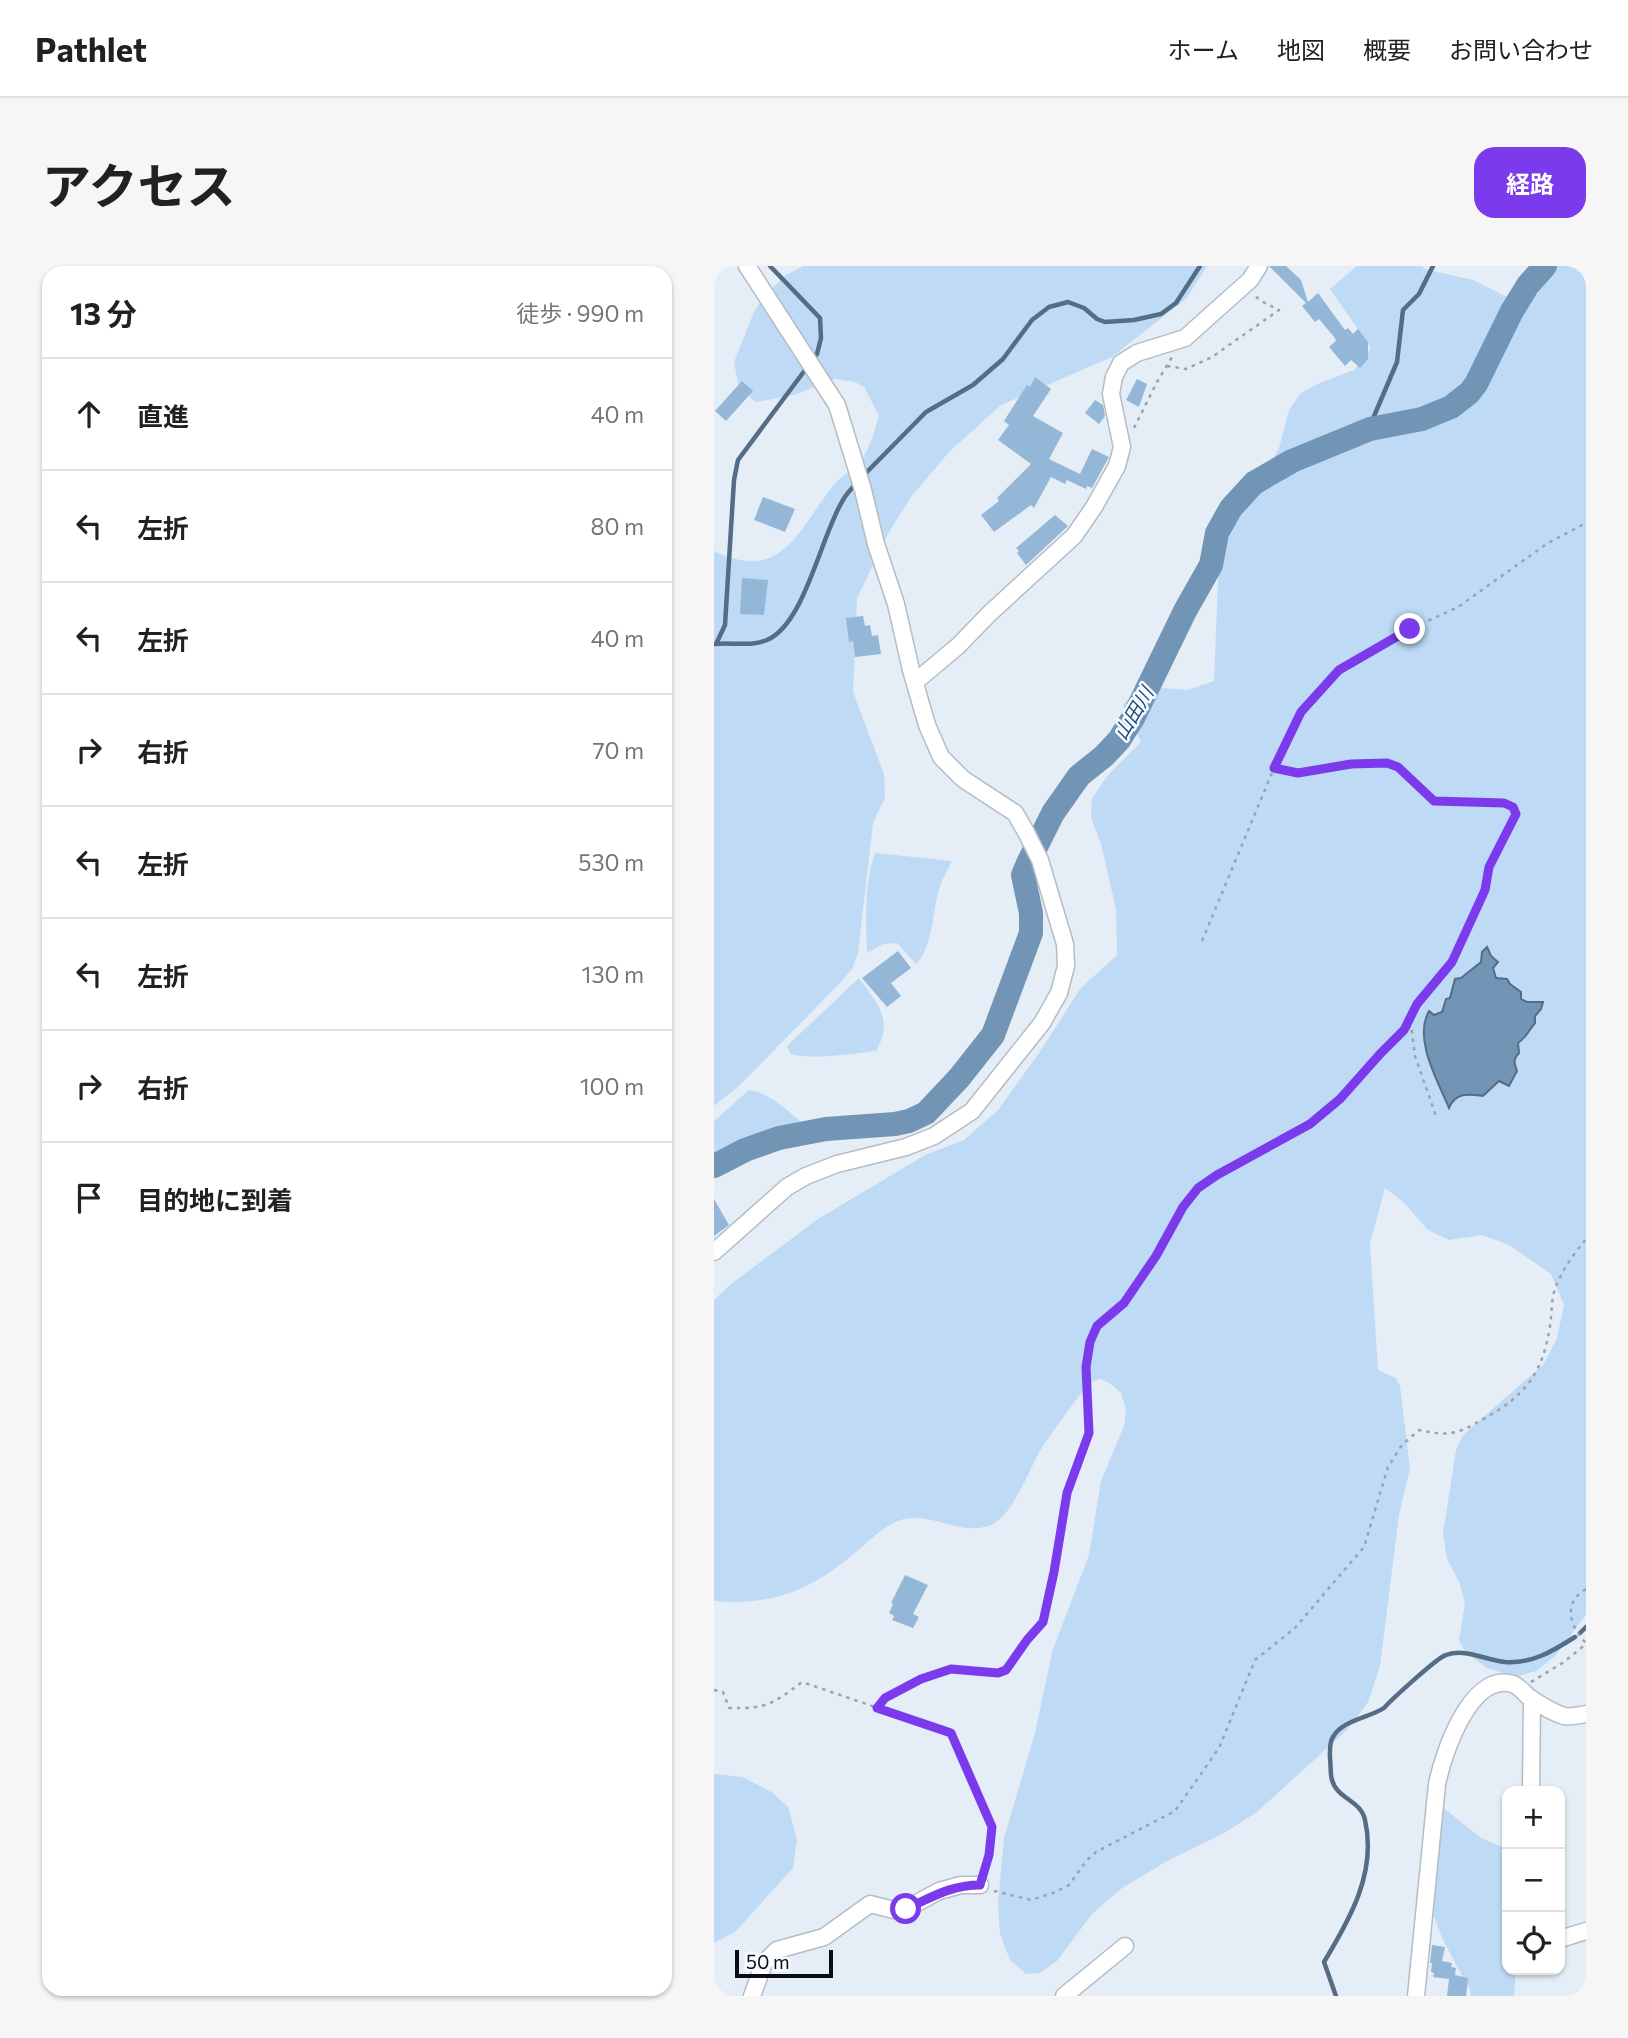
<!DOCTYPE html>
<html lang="ja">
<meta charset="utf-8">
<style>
body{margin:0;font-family:Commissioner,"Noto Sans JP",sans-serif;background:#f6f6f6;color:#202124}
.controls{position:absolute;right:21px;bottom:21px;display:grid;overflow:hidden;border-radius:14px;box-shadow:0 2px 5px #0004}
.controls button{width:63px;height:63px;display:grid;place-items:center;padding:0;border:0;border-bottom:2px solid #e0e0e0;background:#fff;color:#202124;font:35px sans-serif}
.scale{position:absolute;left:21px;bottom:18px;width:98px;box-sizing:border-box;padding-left:7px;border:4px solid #0b0e11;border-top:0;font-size:19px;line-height:24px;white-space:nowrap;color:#0b0e11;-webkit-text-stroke:5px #f7fafe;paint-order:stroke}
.stop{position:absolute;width:21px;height:21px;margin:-16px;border:5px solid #7c3aed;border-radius:50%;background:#fff}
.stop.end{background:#7c3aed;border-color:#fff;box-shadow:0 2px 7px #0008}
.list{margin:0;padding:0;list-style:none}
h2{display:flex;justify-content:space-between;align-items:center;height:91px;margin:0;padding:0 28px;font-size:30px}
h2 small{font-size:23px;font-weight:400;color:#757577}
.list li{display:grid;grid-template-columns:46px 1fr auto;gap:21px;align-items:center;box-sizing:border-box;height:112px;padding:0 28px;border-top:2px solid #e0e0e0}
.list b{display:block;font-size:26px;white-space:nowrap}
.list em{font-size:23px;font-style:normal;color:#757577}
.icon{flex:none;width:38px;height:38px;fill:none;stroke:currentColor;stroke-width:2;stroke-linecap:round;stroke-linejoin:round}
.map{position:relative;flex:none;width:872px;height:1730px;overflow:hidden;border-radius:21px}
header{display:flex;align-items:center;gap:42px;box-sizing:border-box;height:98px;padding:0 35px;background:#fff;border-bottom:2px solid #e0e0e0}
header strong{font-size:33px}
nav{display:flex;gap:38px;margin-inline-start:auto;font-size:24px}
.intro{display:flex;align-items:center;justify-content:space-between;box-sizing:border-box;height:168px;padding:0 42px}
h1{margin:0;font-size:49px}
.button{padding:18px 32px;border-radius:21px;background:#7c3aed;color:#fff;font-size:24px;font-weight:700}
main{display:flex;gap:42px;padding:0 42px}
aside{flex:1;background:#fff;border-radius:21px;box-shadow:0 2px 5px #0004}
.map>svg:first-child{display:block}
.green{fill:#bedaf5}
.water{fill:#7395b5;stroke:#546c84;stroke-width:2}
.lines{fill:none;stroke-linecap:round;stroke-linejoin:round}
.stream{stroke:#546c84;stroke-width:4.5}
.river{stroke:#7395b5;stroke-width:24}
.building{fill:#94b7d8}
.street-casing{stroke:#b4bcc5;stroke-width:19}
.path{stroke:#9ca3a9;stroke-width:2.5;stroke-dasharray:3.5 5;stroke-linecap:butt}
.street{stroke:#fff;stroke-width:16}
.route{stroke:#7c3aed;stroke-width:9}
.labels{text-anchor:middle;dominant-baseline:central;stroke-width:5;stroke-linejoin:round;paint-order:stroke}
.water-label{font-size:19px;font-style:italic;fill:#174c78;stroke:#f7fafe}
</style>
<header>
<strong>Pathlet</strong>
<nav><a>ホーム</a><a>地図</a><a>概要</a><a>お問い合わせ</a></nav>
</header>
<div class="intro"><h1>アクセス</h1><a class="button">経路</a></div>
<main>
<aside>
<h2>13 分<small>徒歩 · 990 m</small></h2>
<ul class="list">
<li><svg class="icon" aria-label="ahead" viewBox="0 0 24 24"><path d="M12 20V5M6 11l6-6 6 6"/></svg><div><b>直進</b></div><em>40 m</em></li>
<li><svg class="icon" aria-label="left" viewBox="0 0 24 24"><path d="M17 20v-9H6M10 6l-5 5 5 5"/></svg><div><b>左折</b></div><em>80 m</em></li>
<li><svg class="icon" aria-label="left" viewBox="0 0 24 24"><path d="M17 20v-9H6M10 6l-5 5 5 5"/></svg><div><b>左折</b></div><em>40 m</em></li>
<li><svg class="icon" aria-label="right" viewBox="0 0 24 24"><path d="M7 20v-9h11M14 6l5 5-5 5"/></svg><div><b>右折</b></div><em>70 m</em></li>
<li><svg class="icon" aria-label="left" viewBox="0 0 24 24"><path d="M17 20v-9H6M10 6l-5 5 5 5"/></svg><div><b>左折</b></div><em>530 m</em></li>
<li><svg class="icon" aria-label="left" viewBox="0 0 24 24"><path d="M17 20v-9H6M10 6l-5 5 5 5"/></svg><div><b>左折</b></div><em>130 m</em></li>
<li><svg class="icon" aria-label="right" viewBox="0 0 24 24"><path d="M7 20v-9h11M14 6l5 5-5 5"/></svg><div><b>右折</b></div><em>100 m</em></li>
<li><svg class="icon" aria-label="arrive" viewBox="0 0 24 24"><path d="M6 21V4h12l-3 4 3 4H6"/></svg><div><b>目的地に到着</b></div></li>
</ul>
</aside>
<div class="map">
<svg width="872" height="1730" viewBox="0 0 872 1730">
<rect width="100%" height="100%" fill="#e5eef6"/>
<!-- green -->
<g class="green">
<path d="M 89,0 L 493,0 L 473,32 L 398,91 L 287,139 L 235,186 L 197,231 L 175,266 L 143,332 L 139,426 L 170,508 L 171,531 L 159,557 L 144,687 L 138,703 L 126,717 L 26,819 L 0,840 L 0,285 C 68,318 84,264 119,220 C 128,209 142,202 150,190 C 157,179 161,162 165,150 L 150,121 L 141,116 L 120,113 L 80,129 L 42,136 L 25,122 L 20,96 L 40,46 L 51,29 L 71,10 Z"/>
<path d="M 643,0 L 708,0 L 711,3 L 759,14 L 811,40 L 824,27 L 839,0 L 872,0 L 872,1349 L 841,1390 L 822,1405 L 802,1411 L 773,1402 L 751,1386 L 745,1375 L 751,1337 L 745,1316 L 733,1293 L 729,1268 L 742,1184 L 749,1169 L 830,1098 L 843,1072 L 850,1039 L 837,1008 L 795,979 L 768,969 L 735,974 L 714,964 L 689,936 L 671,922 L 656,978 L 664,1104 L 682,1112 L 686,1120 L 696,1202 L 685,1249 L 666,1400 L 654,1436 L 633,1464 L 543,1546 L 512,1566 L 453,1595 L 408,1622 L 378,1648 L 343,1695 L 326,1707 L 312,1708 L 296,1694 L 286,1668 L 284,1637 L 290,1572 L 321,1467 L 338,1386 L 375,1289 L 387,1215 L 410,1160 L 412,1142 L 407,1127 L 397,1118 L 387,1113 L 379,1115 L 372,1121 C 358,1139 344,1158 331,1177 C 317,1197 301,1247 279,1258 C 250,1272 221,1247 190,1253 C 172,1257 156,1275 142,1286 C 98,1324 58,1340 0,1335 L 0,1034 L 17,1018 L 104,953 L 211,889 L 250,874 L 284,844 L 325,787 L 366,723 L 403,689 L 402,643 L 387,578 L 377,552 L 378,532 L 395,508 L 427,476 L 409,439 L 426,420 L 474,424 L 500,415 L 506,264 L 513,242 L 523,233 L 544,223 L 565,182 L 575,144 L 587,127 L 606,117 L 640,104 L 657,82 L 616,23 Z"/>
<path d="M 161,587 L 238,595 C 234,603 229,611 226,620 C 218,643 220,680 202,698 L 183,677 L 169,678 L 153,687 C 152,654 150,619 161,587 Z"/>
<path d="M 145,712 C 163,737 180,754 162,785 C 133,788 104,794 76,788 L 73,780 Z"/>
<path d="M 35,824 C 55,827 72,843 87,856 L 19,877 L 0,886 L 0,855 Z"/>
<path d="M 0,1508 L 29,1511 L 59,1527 L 74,1541 L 83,1573 L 79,1602 L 21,1666 L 0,1677 Z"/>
<path d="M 727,1540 L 767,1572 L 793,1583 L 793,1704 L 802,1704 L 800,1730 L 756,1730 L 757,1726 L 730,1676 L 716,1641 Z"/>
</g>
<!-- water -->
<path class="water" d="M 773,681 L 777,690 L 784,696 L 779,702 L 782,712 L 793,713 L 796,718 L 807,726 L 807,733 L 813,736 L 829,736 L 827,743 L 821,750 L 821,757 C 815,764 812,772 804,777 L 805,787 C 799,793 800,797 803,805 L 795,820 L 785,815 L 769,830 C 754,828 742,826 735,842 C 724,815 699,773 715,745 L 720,749 L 728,746 L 732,733 L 736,732 L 741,713 L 747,712 L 767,696 L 768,686 Z"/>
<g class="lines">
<!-- stream -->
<g class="stream">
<path d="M 655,162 L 683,96 L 689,44 L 705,28 L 719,0"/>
<path d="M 148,211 L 212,146 L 259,119 L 289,93 L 318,54 L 335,41 L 354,36 L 370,42 L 383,53 L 391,56 L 420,54 L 447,48 L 462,37 L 486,0"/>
<path d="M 3,376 L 11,359 L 20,214 L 24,194 L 103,88 L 107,72 L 106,52 L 56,0"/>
<path d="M 0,378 C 17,376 37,381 53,374 C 91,358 107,269 129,234 C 132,228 138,223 142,217"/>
<path d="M 866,1367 L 872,1361"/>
<path d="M 622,1730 L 610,1696 C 636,1653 663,1606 651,1554 C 647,1534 623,1533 618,1514 C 616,1508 617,1499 616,1492 C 616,1486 615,1477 619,1471 C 628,1454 655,1452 670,1442 C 678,1433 724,1391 732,1389 C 752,1382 771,1394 791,1396 C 818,1398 839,1385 861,1371"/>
</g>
<!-- river -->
<path class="river" d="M 0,900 L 31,884 L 65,872 L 112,863 L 181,858 L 195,855 L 212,847 L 245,812 L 279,769 L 317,667 L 317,647 L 309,609 L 315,595 L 339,547 L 365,510 L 390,490 L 405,474 L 419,452 L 471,345 L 497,299 L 503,267 L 517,242 L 540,217 L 578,195 L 656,163 L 708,153 L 737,141 L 755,127 L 762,118 L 798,45 L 814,19 L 831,0"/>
</g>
<!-- building -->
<g class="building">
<path d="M 555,0 L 572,0 L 587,14 L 594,36 L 604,27 L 631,64 L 634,62 L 639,68 L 644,63 L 654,76 L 654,93 L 646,102 L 637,94 L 631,100 L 615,81 L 622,75 L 621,72 L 605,53 L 601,56 L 588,40 L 592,37 Z"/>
<path d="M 321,111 L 337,123 L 319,150 L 349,167 L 335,193 L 366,208 L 378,183 L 395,191 L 378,222 L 373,220 L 372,223 L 353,214 L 351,218 L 337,211 L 320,242 L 317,239 L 280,266 L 267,249 L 285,235 L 283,232 L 317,198 L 284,174 L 295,159 L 290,155 L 313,119 L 316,121 Z"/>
<path d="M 423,113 L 433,118 L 425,141 L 412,134 Z"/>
<path d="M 28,115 L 39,125 L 12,155 L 1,145 Z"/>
<path d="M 381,134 L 389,139 L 391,150 L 385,158 L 371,147 Z"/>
<path d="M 49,231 L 81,243 L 71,266 L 40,254 Z"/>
<path d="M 341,249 L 354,260 L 312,299 L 303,287 L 305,285 L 302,282 Z"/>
<path d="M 28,312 L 54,314 L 50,349 L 26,348 Z"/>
<path d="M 149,350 L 151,360 L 156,359 L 158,370 L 164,369 L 167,388 L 141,391 L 139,375 L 135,376 L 132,352 Z"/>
<path d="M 184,685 L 197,702 L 177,717 L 187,730 L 173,741 L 148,712 Z"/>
<path d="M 0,933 L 15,959 L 0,970 Z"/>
<path d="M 191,1309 L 214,1319 L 199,1348 L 205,1351 L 199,1362 L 178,1354 L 180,1350 L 175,1347 L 179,1338 L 177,1337 Z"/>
<path d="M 718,1679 L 731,1681 L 728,1695 L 738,1697 L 737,1701 L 742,1702 L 741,1709 L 754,1712 L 752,1730 L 733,1730 L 735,1713 L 719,1711 L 720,1707 L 717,1706 L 718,1697 L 716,1697 Z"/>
</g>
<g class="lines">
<defs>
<g id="street">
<path d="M 201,416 L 244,380 L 275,348 L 360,270 L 380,241 L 403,200 L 408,181 L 397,128 L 400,111 L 407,97 L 423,87 L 471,72 L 536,14 L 545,0"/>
<path d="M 0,986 L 73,921 L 92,910 L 123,898 L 192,881 L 220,870 L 258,845 L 328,757 L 345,727 L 352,700 L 351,678 L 326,594 L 312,566 L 301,547 L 249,513 L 227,491 L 213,459 L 197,404 L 182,338 L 162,278 L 149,224 L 123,139 L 33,0"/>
<path d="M 817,1525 L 818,1433"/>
<path d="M 846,1673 L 872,1665"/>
<path d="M 38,1730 L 50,1697 L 63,1684 L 110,1671 L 156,1638 L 180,1644 L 192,1643 L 225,1625 L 247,1619 L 266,1619"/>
<path d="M 350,1730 L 411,1680"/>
<path d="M 702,1730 L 723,1518 C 729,1489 756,1405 799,1418 C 805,1420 811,1428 816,1432 C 825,1438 840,1447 850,1450 C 857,1451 866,1449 872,1448"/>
</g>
</defs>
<!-- street casing -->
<use href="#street" class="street-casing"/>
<!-- path -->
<g class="path">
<path d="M 453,100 L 472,103 L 498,91 L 565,44 L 549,36 L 541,30"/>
<path d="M 420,162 L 443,116 L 458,91"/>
<path d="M 560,502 L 587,446 L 625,404 L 696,363 L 744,341 L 834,277 L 872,257"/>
<path d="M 488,675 L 560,502 L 584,507 L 637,498 L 673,497 L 684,501 L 720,535 L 790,537 L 799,541 L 802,548 L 775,601 L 771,624 L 738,696 L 703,738 L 692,761"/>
<path d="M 872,1323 C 848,1337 856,1361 872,1377"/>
<path d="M 817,1416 L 850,1396 L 872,1378"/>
<path d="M 0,1424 L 9,1426 L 15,1442 C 52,1443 59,1438 88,1416 L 237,1467 L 278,1561 L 275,1589 L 270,1607"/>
<path d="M 163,1442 L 171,1432 L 207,1413 L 237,1403 L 284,1407 L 292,1404 L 313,1374 L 329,1356 L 333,1343 L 353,1227 L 375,1167 L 372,1101 L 376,1076 L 383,1060 L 409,1037 L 442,990 L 469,941 L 484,922 L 503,909 L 596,858 L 626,833 L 666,788 L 697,760 L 701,790 L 722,850"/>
<path d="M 280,1625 L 317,1634 L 339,1627 L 355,1619 L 373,1594 L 382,1586 L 461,1545 L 505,1482 L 541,1394 L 581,1362 L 650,1281 L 674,1201 L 688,1179 L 705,1164 C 737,1171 743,1168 771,1152 C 811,1130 829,1107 836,1060 C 838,1048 837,1034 841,1023 C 847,1005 860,988 872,973"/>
</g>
<!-- street -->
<use href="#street" class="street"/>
</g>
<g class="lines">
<!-- route -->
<path class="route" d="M 192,1643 C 218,1631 237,1619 266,1619 L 275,1589 L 278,1561 L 237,1467 L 163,1442 L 171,1432 L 207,1413 L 237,1403 L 284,1407 L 292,1404 L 313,1374 L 329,1356 L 340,1306 L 353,1227 L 375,1167 L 372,1101 L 376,1076 L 383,1060 L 410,1037 L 442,990 L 469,941 L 484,922 L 503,909 L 596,858 L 626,833 L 666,788 L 690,764 L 703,738 L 738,696 L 771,624 L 775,601 L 802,548 L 799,541 L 790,537 L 720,535 L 684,501 L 673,497 L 637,498 L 584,507 L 560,502 L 587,446 L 625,404 L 696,363"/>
</g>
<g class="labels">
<!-- water labels -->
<g class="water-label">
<text transform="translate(419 447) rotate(-59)">山田川</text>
</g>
</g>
</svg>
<div class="controls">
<button>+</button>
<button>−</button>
<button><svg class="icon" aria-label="locate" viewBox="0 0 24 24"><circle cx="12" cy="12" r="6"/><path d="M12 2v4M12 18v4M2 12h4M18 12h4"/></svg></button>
</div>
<div class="scale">50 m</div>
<div class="stop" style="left:192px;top:1643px"></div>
<div class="stop end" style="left:696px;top:363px"></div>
</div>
</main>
